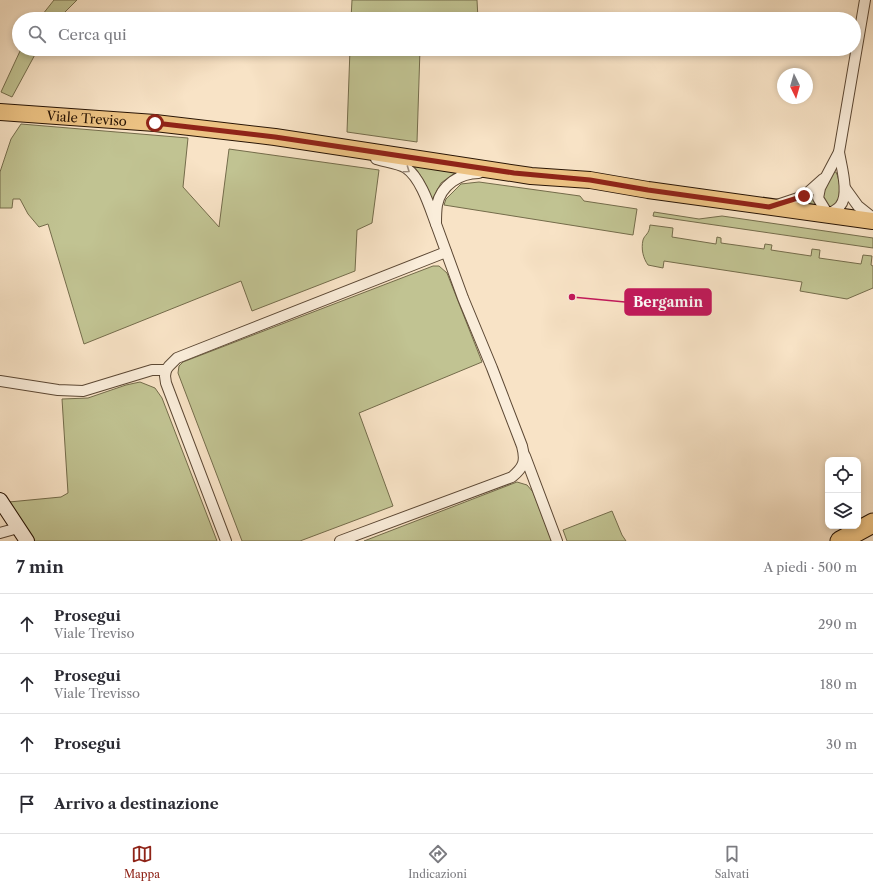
<!DOCTYPE html>
<html lang="it">
<meta charset="utf-8">
<style>
body{margin:0;font-family:"Libre Caslon Text",serif;background:#f2f2f3;color:#2b2b33}
.controls{position:absolute;right:12px;bottom:12px;display:grid;overflow:hidden;border-radius:8px;box-shadow:0 2px 6px #0003}
.controls button{width:36px;height:36px;display:grid;place-items:center;padding:0;border:0;border-bottom:1px solid #e1e1e2;background:#fff;color:#2b2b33;font:20px sans-serif}
.compass{position:absolute;left:777px;top:68px;width:36px;height:36px;border-radius:50%;background:#fff;box-shadow:0 2px 6px #0003;rotate:175deg}
.stop{position:absolute;width:12px;height:12px;margin:-9px;border:3px solid #8f2418;border-radius:50%;background:#fff}
.stop.end{background:#8f2418;border-color:#fff;box-shadow:0 1px 4px #0008}
.list{margin:0;padding:0;list-style:none}
h2{display:flex;justify-content:space-between;align-items:center;height:52px;margin:0;padding:0 16px;font-size:17px}
h2 small{font-size:13px;font-weight:400;color:#7c7c81}
.list li{display:grid;grid-template-columns:26px 1fr auto;gap:12px;align-items:center;box-sizing:border-box;height:60px;padding:0 16px;border-top:1px solid #e1e1e2}
.list b{display:block;font-size:15px;white-space:nowrap}
.list p{margin:0;font-size:13px;white-space:nowrap;color:#7c7c81}
.list em{font-size:13px;font-style:normal;color:#7c7c81}
.icon{flex:none;width:22px;height:22px;fill:none;stroke:currentColor;stroke-width:2;stroke-linecap:round;stroke-linejoin:round}
.map{position:relative;flex:none;width:873px;height:541px;overflow:hidden}
.search{position:absolute;background:#fff;box-shadow:0 2px 6px #0003;left:12px;right:12px;top:12px;height:44px;display:flex;align-items:center;gap:10px;box-sizing:border-box;padding:0 14px;border-radius:22px;color:#7c7c81;font-size:15px}
.sheet{height:292px;background:#fff}
nav{display:flex;justify-content:space-around;align-items:center;box-sizing:border-box;height:56px;border-top:1px solid #e1e1e2;background:#fff;font-size:11px;color:#7c7c81}
nav a{display:grid;justify-items:center;gap:2px}
nav .on{color:#8f2418}
.map>svg:first-child{display:block}
.green{fill:#c1c392;stroke:#746c4b}
.lines{fill:none;stroke-linecap:round;stroke-linejoin:round}
.street-casing{stroke:#5c4834;stroke-width:12}
.secondary-casing{stroke:#281404;stroke-width:16}
.primary-casing{stroke:#281404;stroke-width:18}
.highway-casing{stroke:#281404;stroke-width:21}
.street{stroke:#faedda;stroke-width:10}
.secondary{stroke:#faedda;stroke-width:14}
.primary{stroke:#ecc283;stroke-width:16}
.highway{stroke:#ecc283;stroke-width:19}
.oneway{stroke:#9c8b7a}
.route{stroke:#8f2418;stroke-width:5}
.labels{text-anchor:middle;dominant-baseline:central;stroke-width:3;stroke-linejoin:round;paint-order:stroke}
.street-label{font-size:13px;fill:#281404;stroke:#faedda}
.leader{fill:none;stroke:#c2185b;stroke-width:1.5}
.callout-dot{fill:#c2185b;stroke:#faedda;stroke-width:1.5}
.callout{fill:#c2185b;stroke:#c2185b;stroke-width:1.5}
.callout-label{font-size:14px;text-anchor:middle;font-weight:bold;fill:#fff}
</style>
<div class="map">
<svg width="873" height="541" viewBox="0 0 873 541">
<rect width="100%" height="100%" fill="#f8e3c6"/>
<filter id="stains"><feTurbulence type="fractalNoise" baseFrequency=".005" numOctaves="4"/><feColorMatrix values="0 0 0 0 .2 0 0 0 0 .09 0 0 0 0 .02 0 0 0 .5 -.17"/></filter>
<radialGradient id="worn" r=".72"><stop offset=".6" stop-color="#630" stop-opacity="0"/><stop offset="1" stop-color="#630" stop-opacity=".3"/></radialGradient>
<!-- green -->
<g class="green">
<path d="M 54,0 L 77,0 L 58,19 L 39,19 Z"/>
<path d="M 352,0 L 477,0 L 478,19 L 351,19 Z"/>
<path d="M 21,49 L 38,49 L 12,97 L 1,92 Z"/>
<path d="M 350,49 L 420,49 L 417,142 L 347,132 Z"/>
<path d="M 21,124 L 188,138 L 183,187 L 219,227 L 229,149 L 379,170 L 372,223 L 357,230 L 355,271 L 252,311 L 241,281 L 84,344 L 48,224 L 39,227 L 28,214 L 20,199 L 13,199 L 12,208 L 0,208 L 0,172 L 11,139 Z"/>
<path d="M 413,165 L 456,172 L 441,183 L 431,202 C 428,188 422,176 413,165 Z"/>
<path d="M 833,172 L 836,172 C 840,181 840,190 841,199 L 830,211 L 822,196 Z"/>
<path d="M 479,182 L 580,196 L 584,201 L 637,209 L 633,235 L 444,205 L 446,199 L 461,184 Z"/>
<path d="M 814,195 L 815,204 L 817,210 L 794,206 Z"/>
<path d="M 654,212 L 699,219 L 722,216 L 873,238 L 873,248 L 653,216 Z"/>
<path d="M 650,225 L 673,228 L 672,237 L 716,244 L 717,237 L 721,238 L 721,243 L 764,249 L 765,244 L 772,245 L 771,250 L 811,256 L 812,249 L 820,250 L 819,258 L 861,264 L 863,255 L 872,256 L 871,265 L 873,266 L 873,288 L 847,299 L 800,291 L 802,282 L 664,261 L 663,268 L 648,265 C 643,258 641,249 643,240 C 645,234 649,235 650,225 Z"/>
<path d="M 433,266 L 439,266 L 447,273 L 482,362 L 359,413 L 393,506 L 300,541 L 242,541 L 178,373 L 179,366 L 183,362 Z"/>
<path d="M 140,382 L 155,388 L 162,398 L 217,541 L 34,541 L 9,502 L 61,497 L 68,493 L 62,399 L 88,398 L 126,385 Z"/>
<path d="M 517,482 L 527,485 L 533,492 L 552,541 L 364,541 Z"/>
<path d="M 612,511 L 622,535 L 626,541 L 567,541 L 563,530 Z"/>
</g>
<g class="lines">
<defs>
<g id="street">
<path d="M 376,159 C 386,162 398,163 406,168 C 421,178 430,208 436,224 C 436,218 436,211 437,205 C 441,185 460,173 479,173"/>
<path d="M 845,188 L 858,206 L 873,218"/>
<path d="M 777,205 L 804,196 L 823,179"/>
<path d="M 827,215 C 831,212 837,210 840,206 C 850,195 841,165 839,152"/>
<path d="M 829,216 L 818,198 L 820,188 L 839,152 L 865,0"/>
<path d="M 166,370 L 165,376 L 166,383 L 226,541"/>
<path d="M 0,381 L 58,390 L 83,391 L 152,370 L 166,370 L 169,366 L 177,358 L 446,252"/>
<path d="M 525,456 L 557,541"/>
<path d="M 0,533 L 18,528"/>
<path d="M 340,541 L 512,477 C 524,467 526,461 522,446 L 492,368 L 463,298 L 436,224"/>
</g>
<path id="secondary" d="M 0,500 L 27,541"/>
<g id="primary">
<path id="s1" d="M 0,112 L 155,123 L 275,137 L 531,176 L 590,180 L 648,190 L 873,221"/>
</g>
<path id="highway" d="M 840,541 L 873,523"/>
</defs>
<!-- street casing -->
<use href="#street" class="street-casing"/>
<!-- secondary casing -->
<use href="#secondary" class="secondary-casing"/>
<!-- primary casing -->
<use href="#primary" class="primary-casing"/>
<!-- highway casing -->
<use href="#highway" class="highway-casing"/>
<!-- street -->
<use href="#street" class="street"/>
<!-- secondary -->
<use href="#secondary" class="secondary"/>
<!-- primary -->
<use href="#primary" class="primary"/>
<!-- highway -->
<use href="#highway" class="highway"/>
</g>
<!-- one-way arrows -->
<defs><path id="oneway-chevron" d="M-2-3.5L2.5 0L-2 3.5" fill="none" stroke-width="1.6" stroke-linecap="round" stroke-linejoin="round"/></defs>
<use class="oneway" href="#oneway-chevron" transform="translate(407 170) rotate(35)"/>
<g class="lines">
<!-- route -->
<path class="route" d="M 155,123 L 275,137 L 514,173 L 590,180 L 648,190 L 769,207 L 804,196"/>
</g>
<g class="labels">
<!-- street labels -->
<g class="street-label">
<text stroke="none"><textPath href="#s1" startOffset="87">Viale Treviso</textPath></text>
</g>
</g>
<!-- callouts -->
<path class="leader" d="M572 297L625 302"/>
<circle class="callout-dot" cx="572" cy="297" r="4"/>
<rect class="callout" x="625" y="289" width="86" height="26" rx="4"/>
<g class="callout-label">
<text x="668" y="307">Bergamin</text>
</g>
<rect width="100%" height="100%" filter="url(#stains)"/>
<rect width="100%" height="100%" fill="url(#worn)"/>
</svg>
<div class="controls">
<button><svg class="icon" aria-label="locate" viewBox="0 0 24 24"><circle cx="12" cy="12" r="6"/><path d="M12 2v4M12 18v4M2 12h4M18 12h4"/></svg></button>
<button><svg class="icon" aria-label="layers" viewBox="0 0 24 24"><path d="M12 4l9 5-9 5-9-5zM3 14l9 5 9-5"/></svg></button>
</div>
<svg class="compass" viewBox="-18 -18 36 36"><path d="M0-13l5 13h-10z" fill="#e53935"/><path d="M0 13l5-13h-10z" fill="#7c7c81"/></svg>
<div class="stop" style="left:155px;top:123px"></div>
<div class="stop end" style="left:804px;top:196px"></div>
<div class="search"><svg class="icon" aria-label="search" viewBox="0 0 24 24"><circle cx="10" cy="10" r="6"/><path d="M15 15l6 6"/></svg>Cerca qui</div>
</div>
<section class="sheet">
<h2>7 min<small>A piedi · 500 m</small></h2>
<ul class="list">
<li><svg class="icon" aria-label="ahead" viewBox="0 0 24 24"><path d="M12 20V5M6 11l6-6 6 6"/></svg><div><b>Prosegui</b><p>Viale Treviso</p></div><em>290 m</em></li>
<li><svg class="icon" aria-label="ahead" viewBox="0 0 24 24"><path d="M12 20V5M6 11l6-6 6 6"/></svg><div><b>Prosegui</b><p>Viale Trevisso</p></div><em>180 m</em></li>
<li><svg class="icon" aria-label="ahead" viewBox="0 0 24 24"><path d="M12 20V5M6 11l6-6 6 6"/></svg><div><b>Prosegui</b></div><em>30 m</em></li>
<li><svg class="icon" aria-label="arrive" viewBox="0 0 24 24"><path d="M6 21V4h12l-3 4 3 4H6"/></svg><div><b>Arrivo a destinazione</b></div></li>
</ul>
</section>
<nav>
<a class="on"><svg class="icon" aria-label="map" viewBox="0 0 24 24"><path d="M3 6l6-2 6 2 6-2v14l-6 2-6-2-6 2zM9 4v14M15 6v14"/></svg>Mappa</a>
<a><svg class="icon" aria-label="directions" viewBox="0 0 24 24"><path d="M12 3l9 9-9 9-9-9zM9 14v-3h6M13 9l2 2-2 2"/></svg>Indicazioni</a>
<a><svg class="icon" aria-label="saved" viewBox="0 0 24 24"><path d="M7 4h10v16l-5-4-5 4z"/></svg>Salvati</a>
</nav>
